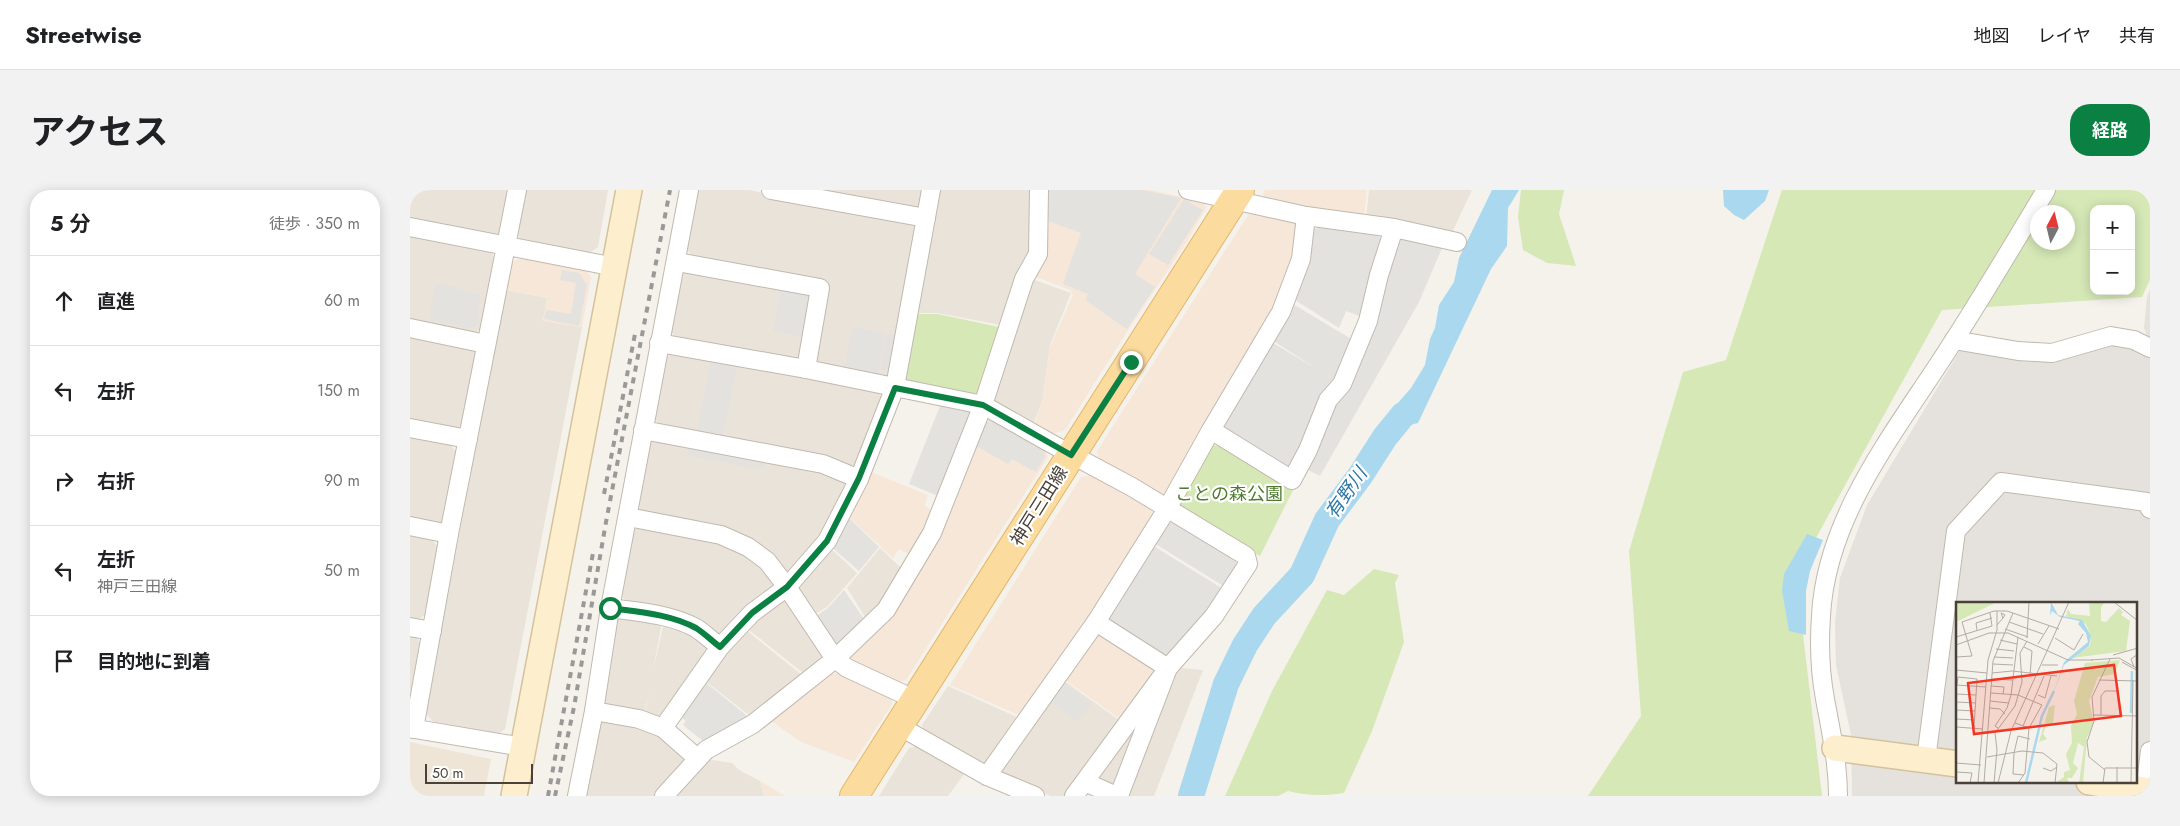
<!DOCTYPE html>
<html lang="ja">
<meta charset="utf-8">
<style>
body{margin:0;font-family:Jost,"Noto Sans JP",sans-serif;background:#f2f2f2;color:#202124}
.controls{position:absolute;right:15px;top:15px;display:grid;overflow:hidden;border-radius:10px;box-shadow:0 2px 12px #0003}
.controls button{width:45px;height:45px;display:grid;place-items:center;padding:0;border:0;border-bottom:1px solid #e0e0e0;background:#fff;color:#202124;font:25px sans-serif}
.compass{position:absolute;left:1620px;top:15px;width:45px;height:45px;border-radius:50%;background:#fff;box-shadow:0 2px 12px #0003;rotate:7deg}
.scale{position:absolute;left:15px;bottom:12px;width:108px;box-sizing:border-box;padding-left:5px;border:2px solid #4a4239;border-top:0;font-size:14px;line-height:18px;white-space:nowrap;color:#4a4239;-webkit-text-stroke:4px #fff;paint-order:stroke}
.stop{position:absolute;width:15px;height:15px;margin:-11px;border:4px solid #0b8043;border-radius:50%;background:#fff}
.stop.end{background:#0b8043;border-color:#fff;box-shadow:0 1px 5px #0008}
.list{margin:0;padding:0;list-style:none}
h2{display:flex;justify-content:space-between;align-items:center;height:65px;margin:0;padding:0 20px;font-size:21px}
h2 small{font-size:16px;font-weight:400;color:#757577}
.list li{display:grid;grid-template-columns:32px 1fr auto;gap:15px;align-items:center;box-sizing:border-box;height:90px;padding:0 20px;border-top:1px solid #e0e0e0}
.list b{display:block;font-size:19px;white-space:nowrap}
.list p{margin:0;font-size:16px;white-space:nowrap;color:#757577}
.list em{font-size:16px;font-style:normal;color:#757577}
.icon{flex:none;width:28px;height:28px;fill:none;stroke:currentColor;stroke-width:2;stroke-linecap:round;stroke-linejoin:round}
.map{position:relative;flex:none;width:1740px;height:606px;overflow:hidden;border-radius:20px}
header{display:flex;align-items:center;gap:30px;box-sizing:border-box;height:70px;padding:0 25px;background:#fff;border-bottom:1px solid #e0e0e0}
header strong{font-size:24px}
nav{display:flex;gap:28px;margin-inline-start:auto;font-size:18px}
.intro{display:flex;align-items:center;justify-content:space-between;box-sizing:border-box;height:120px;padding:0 30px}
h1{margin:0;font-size:35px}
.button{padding:12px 22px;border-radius:20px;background:#0b8043;color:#fff;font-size:18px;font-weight:700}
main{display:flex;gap:30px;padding:0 30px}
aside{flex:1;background:#fff;border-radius:20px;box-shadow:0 2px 12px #0003}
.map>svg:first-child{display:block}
.residential{fill:#e9e3da}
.commercial{fill:#f6e7d8}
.industrial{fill:#e5e1dc;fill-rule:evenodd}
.education{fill:#eee5d6}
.green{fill:#d5e8b6;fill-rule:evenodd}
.parking{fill:#e4e2df}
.water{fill:#aad8ef}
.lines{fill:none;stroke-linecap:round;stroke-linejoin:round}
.river{stroke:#aad8ef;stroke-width:26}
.street-casing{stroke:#c1b9ae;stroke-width:20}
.secondary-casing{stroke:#d4c29c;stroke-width:28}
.primary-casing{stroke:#e2b76d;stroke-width:30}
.street{stroke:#fff;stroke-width:18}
.secondary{stroke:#fdefcd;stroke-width:25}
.primary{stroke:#fcdb9e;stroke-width:28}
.rail{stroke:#999;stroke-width:4;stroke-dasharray:6 6;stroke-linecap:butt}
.route{stroke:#0b8043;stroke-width:6}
.labels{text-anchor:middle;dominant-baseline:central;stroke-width:4.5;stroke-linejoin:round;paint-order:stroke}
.park-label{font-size:18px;fill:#4f7b2c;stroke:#fff}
.street-label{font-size:18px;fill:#4a4239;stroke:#fff}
.water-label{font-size:19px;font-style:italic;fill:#307aa4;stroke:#fff}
.inset-river{fill:none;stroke:#aad8ef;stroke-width:2.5}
.inset-road{fill:none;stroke:#b1aca4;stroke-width:1}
.view{fill:#f43523;fill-opacity:0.15;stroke:#f43523;stroke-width:2.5}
.inset-edge{fill:none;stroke:#4a4239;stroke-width:2.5}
</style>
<header>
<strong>Streetwise</strong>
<nav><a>地図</a><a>レイヤ</a><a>共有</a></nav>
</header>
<div class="intro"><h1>アクセス</h1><a class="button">経路</a></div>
<main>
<aside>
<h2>5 分<small>徒歩 · 350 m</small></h2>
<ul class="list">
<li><svg class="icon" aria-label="ahead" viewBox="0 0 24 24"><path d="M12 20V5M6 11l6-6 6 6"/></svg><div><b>直進</b></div><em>60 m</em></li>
<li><svg class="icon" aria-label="left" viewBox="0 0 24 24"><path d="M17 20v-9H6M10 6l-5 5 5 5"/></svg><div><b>左折</b></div><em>150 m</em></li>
<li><svg class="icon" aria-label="right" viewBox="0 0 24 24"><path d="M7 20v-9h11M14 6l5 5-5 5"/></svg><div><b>右折</b></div><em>90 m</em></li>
<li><svg class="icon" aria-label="left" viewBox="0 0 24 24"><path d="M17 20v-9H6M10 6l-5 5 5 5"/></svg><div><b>左折</b><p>神戸三田線</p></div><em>50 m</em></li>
<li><svg class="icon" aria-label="arrive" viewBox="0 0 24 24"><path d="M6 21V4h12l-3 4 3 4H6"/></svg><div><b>目的地に到着</b></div></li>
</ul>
</aside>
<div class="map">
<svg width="1740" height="606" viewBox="0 0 1740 606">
<rect width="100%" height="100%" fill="#f5f2eb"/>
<!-- residential -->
<g class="residential">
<path d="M 0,0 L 102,0 L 94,42 L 85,48 L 0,32 Z"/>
<path d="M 114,0 L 198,0 L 188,57 L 179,63 L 111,50 L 106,42 Z"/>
<path d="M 287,0 L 339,0 L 502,32 L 508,39 L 481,183 L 471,189 L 411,177 L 405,167 L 419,93 L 283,68 L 276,58 Z"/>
<path d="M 401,0 L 516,0 L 514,15 L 505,20 Z"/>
<path d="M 527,0 L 624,0 L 620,68 L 591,135 L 528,123 L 506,123 Z"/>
<path d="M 959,0 L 1062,0 L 1041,45 L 956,29 Z"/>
<path d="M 0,43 L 80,59 L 85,70 L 72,138 L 64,143 L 0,131 Z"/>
<path d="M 278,80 L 399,102 L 404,109 L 394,165 L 383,172 L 267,151 L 260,139 L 270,86 Z"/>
<path d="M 619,88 L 661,103 L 640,155 L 632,212 L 623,234 L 586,213 L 581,203 Z"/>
<path d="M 95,100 L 137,108 L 133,131 L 172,137 L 95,539 L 87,545 L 23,532 L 16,523 Z"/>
<path d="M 0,143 L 59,154 L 68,166 L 53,233 L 45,240 L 0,232 Z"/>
<path d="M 265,162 L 467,200 L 472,208 L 448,274 L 439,277 L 250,236 L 244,227 L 255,168 Z"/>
<path d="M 0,245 L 38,252 L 48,264 L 35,332 L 28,337 L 0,332 Z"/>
<path d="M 248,248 L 380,273 L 435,288 L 437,297 L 406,350 L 381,381 L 373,381 L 362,368 L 233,323 L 227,314 L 239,254 Z"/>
<path d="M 230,337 L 301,349 L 338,365 L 364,389 L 362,399 L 316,443 L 307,444 L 217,412 L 210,404 L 222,341 Z"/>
<path d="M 0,345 L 21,349 L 29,358 L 17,424 L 3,432 L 0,432 Z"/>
<path d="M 417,355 L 447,383 L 417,417 L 403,425 L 387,401 L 387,393 Z"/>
<path d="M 470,358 L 492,379 L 473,412 L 457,430 L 437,398 Z"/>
<path d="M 368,409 L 377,410 L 415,463 L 413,473 L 393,483 L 338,439 Z"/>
<path d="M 214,424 L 252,432 L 243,480 L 254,433 L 264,435 L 299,455 L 301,464 L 256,527 L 244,529 L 235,524 L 240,499 L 234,525 L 198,518 L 191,509 L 204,431 Z"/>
<path d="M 336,440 L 393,486 L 343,528 L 295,491 Z"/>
<path d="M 0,444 L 5,445 L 11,455 L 0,511 Z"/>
<path d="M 771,478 L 793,480 L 744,606 L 714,606 L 760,493 Z"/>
<path d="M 653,490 L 709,530 L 656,606 L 641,606 L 592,587 L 590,575 Z"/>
<path d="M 538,496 L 609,528 L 579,574 L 569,576 L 515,545 L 512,535 Z"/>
<path d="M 195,529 L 230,536 L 262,552 L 275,563 L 276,573 L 246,606 L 175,606 L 186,537 Z"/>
<path d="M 724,542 L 727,549 L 702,599 L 691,594 L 689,586 L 714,543 Z"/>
<path d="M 508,556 L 555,583 L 538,606 L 469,606 L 499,558 Z"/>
<path d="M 296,569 L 322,573 L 329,580 L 350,591 L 354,606 L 264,606 Z"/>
</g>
<!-- commercial -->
<g class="commercial">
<path d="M 634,0 L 740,0 L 794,12 L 796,18 L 776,53 L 718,140 L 655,240 L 642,244 L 624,234 L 632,213 L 640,157 L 663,105 L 660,100 L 621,85 Z"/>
<path d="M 855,0 L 957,0 L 954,29 L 855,11 L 853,4 Z"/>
<path d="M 849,22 L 884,31 L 890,38 L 875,101 L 759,303 L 747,306 L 690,273 L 687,261 L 838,25 Z"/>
<path d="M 111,68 L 175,79 L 181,87 L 172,137 L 133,131 L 137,108 L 95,100 L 101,73 Z"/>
<path d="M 585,228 L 633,255 L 638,267 L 496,490 L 486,493 L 442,474 L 441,464 L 476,425 L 575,231 Z"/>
<path d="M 458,281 L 518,305 L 514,316 L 525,321 L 501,365 L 489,359 L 483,368 L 438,326 Z"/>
<path d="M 684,284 L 740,316 L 743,328 L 707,387 L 611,526 L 540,495 L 671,287 Z"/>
<path d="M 694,443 L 743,476 L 744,487 L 710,529 L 654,489 L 685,444 Z"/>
<path d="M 429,483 L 479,504 L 482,514 L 444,572 L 391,552 L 359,529 L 421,484 Z"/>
<path d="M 350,591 L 375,606 L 354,606 Z"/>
</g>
<!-- industrial -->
<path class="industrial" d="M 1740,99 L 1740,606 L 1442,606 L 1441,545 L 1426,475 L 1425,432 L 1430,388 L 1457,315 L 1550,160 L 1619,172 L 1656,168 L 1689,157 L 1738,149 L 1734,138 L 1737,107 ZM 1548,413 L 1726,413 L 1726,592 L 1548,592 Z"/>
<!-- education -->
<path class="education" d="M 0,552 L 81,569 L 74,606 L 0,606 Z"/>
<!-- green -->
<g class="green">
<path d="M 1111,0 L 1154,0 L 1149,24 L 1166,76 L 1137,73 L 1113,60 L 1108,27 Z"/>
<path d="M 1372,0 L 1740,0 L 1740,90 L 1732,107 L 1532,120 L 1386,384 L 1412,606 L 1178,606 L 1231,526 L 1219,361 L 1273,182 L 1316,170 ZM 1684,19 L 1721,19 L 1721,101 L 1684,101 ZM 1628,22 L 1658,22 L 1658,52 L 1628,52 Z"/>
<path d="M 506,124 L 528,124 L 589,137 L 572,199 L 563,206 L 498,194 L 492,186 Z"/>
<path d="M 813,255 L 883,300 L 850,366 L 771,321 L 767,309 L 798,256 Z"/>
<path d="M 964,379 L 989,385 L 985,393 L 994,452 L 962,541 L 934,603 C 917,606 895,606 878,601 L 868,606 L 815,606 L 862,501 L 917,400 L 934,405 Z"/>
</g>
<!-- parking -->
<g class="parking">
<path d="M 636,0 L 733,0 L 771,8 L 725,84 L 745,97 L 717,139 L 675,110 L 678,104 L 653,94 L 671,43 L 635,30 Z"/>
<path d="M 774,9 L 793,20 L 758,75 L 739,64 Z"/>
<path d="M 909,37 L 968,45 L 973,52 L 952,127 L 936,121 L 929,138 L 885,110 L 901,41 Z"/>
<path d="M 995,47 L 1032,53 L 1032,58 L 1009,112 L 910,286 L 898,280 L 976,86 L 987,52 Z"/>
<path d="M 152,80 L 169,83 L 177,95 L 169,136 L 134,129 L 136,120 L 161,124 L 166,93 L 150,90 Z"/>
<path d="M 26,93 L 48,97 L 51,100 L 70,104 L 67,136 L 62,138 L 19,130 Z"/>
<path d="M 371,98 L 398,103 L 402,110 L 395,147 L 363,141 Z"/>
<path d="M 883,114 L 943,150 L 884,276 L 876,279 L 813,239 L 813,233 L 863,153 L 907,179 L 865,152 Z"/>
<path d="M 443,137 L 475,143 L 467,187 L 434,179 Z"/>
<path d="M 477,144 L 487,146 L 479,181 L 470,179 Z"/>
<path d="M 301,171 L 327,176 L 313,245 L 287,240 Z"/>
<path d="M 530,216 L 560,222 L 561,225 L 528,306 L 499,294 Z"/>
<path d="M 585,229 L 633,257 L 635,267 L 626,282 L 602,269 L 598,274 L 566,256 L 576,232 Z"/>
<path d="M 279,256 L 355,270 L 353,280 L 277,265 Z"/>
<path d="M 437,326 L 469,357 L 449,381 L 418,354 Z"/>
<path d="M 766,332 L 825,366 L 827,377 L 815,397 L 744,353 L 755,334 Z"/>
<path d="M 742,355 L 813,399 L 762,464 L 751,466 L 700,431 L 698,424 Z"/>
<path d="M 434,400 L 456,432 L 425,457 L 405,427 L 418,418 Z"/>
<path d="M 295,492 L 341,529 L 298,555 L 273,535 L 276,531 L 270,526 Z"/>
<path d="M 653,492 L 682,513 L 668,531 L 639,511 Z"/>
</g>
<!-- water -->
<g class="water">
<path d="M 1082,0 L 1109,0 L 1098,18 L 1097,56 L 1081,79 L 1008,233 L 1000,235 L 980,257 L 965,247 L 973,230 L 1001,198 L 1015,175 L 1020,149 L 1025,138 L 1029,115 L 1044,92 L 1049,68 Z"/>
<path d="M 1313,0 L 1359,0 L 1355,11 L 1334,30 L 1324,25 L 1314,16 Z"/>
<path d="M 1397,344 L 1413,350 L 1400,381 L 1396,401 L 1396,445 L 1379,441 L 1372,400 L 1374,384 Z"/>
</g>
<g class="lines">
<!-- river -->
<path class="river" d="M 781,606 L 816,494 L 835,455 L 854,426 L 892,385 L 917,330 L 950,286 L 975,247 L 993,225"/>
<defs>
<g id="street">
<path d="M 361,0 L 516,28"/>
<path d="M 778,0 L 896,26 L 984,38 L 1047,52"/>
<path d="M 0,37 L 205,77"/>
<path d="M 267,72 L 410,98 L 396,179"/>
<path d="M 0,138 L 76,154"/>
<path d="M 1544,150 L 1608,161 L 1642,163 L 1701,146 L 1724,150 L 1740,158"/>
<path d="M 249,153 L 396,179 L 573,215 L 642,254 L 722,297 L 836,366 L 838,374 L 804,426 L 758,478 L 664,606"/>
<path d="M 0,238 L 58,249"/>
<path d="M 233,240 L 413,274 L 449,289"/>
<path d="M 801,240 L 882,290 L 898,260 L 918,210 L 932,194 L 958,131 L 969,85 L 984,38"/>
<path d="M 218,327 L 311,345 L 338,357 L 357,371 L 377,397 L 425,469 L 437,478 L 506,510"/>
<path d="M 0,336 L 39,344"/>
<path d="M 200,418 C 229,422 260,424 286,438 C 294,443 302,451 310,457"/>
<path d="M 0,437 L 22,441"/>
<path d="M 184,521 L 229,529 L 253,538"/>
<path d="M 489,536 L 577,586 L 625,606"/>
<path d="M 0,538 L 113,557"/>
<path d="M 4,539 L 39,344 L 107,0"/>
<path d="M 287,568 L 253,538 L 310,457 L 342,423 L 377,397 L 417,351 L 449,289 L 485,197 L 521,0"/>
<path d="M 1516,569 L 1546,341 L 1591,292 L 1737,312 L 1740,319"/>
<path d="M 577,586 L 686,432 L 757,319 L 801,240 L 871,122 L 891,69 L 896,26"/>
<path d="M 675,592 L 704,605 L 710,603 L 758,478 L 686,432"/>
<path d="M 1735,600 L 1740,561"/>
<path d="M 167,606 L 184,521 L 200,418 L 279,0"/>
<path d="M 254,606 L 296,560 L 343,534 L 425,469 L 476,420 L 522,343 L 573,215 L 614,89 L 628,64 L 629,0"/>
<path d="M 1428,606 C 1428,572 1421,542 1415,509 C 1410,482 1409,454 1411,426 C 1416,325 1487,240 1539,158 C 1573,106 1604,53 1636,0"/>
</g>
<g id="secondary">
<path d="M 1425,558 L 1548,574"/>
<path d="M 1679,592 L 1740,601"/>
<path d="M 104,606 L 219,0"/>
</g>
<path id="primary" d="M 444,606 L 830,0"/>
</defs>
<!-- street casing -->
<use href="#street" class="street-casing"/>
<!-- secondary casing -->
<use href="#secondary" class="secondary-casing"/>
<!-- primary casing -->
<use href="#primary" class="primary-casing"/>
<!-- street -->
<use href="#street" class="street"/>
<!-- secondary -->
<use href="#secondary" class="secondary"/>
<!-- primary -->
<use href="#primary" class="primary"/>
<!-- rail -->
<g class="rail">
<path d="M 194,304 L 225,144"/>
<path d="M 138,606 L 183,363"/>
<path d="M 145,606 L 164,517 L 196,332 L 260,0"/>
</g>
</g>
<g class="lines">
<!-- route -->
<path class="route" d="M 200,418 C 229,422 260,424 286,438 C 294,443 302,451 310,457 L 342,423 L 377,397 L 417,351 L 449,288 L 485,198 L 573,215 L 661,265 L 721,172"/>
</g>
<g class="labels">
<!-- park labels -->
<g class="park-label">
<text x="819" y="304">ことの森公園</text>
</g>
<!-- street labels -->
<g class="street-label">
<text transform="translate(629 316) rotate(-58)">神戸三田線</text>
</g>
<!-- water labels -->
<g class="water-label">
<text transform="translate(936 303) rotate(-55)">有野川</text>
</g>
</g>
<!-- overview -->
<g transform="translate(1546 412)">
<rect width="181" height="181" fill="#f5f2eb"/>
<path d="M 0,0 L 37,0 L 37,2 L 0,20 ZM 133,0 L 149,0 L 145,5 L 145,19 L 150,20 L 163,6 L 167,10 L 165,13 L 174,19 L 170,49 L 116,56 L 134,44 L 135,35 L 130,22 L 110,14 L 112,7 L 115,12 L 134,14 ZM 164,58 L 159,72 L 142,75 L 133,99 L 138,121 L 131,135 L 127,181 L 123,181 L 128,145 L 122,141 L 117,161 L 122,166 L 116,176 L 111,176 L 113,181 L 99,181 L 108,175 L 108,170 L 114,168 L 110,152 L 116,141 L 115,124 L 121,112 L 118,99 L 129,61 ZM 99,103 L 97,122 L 90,124 L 87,132 L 91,137 L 83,140 L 93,105 Z" fill="#d5e8b6"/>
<path d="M 95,0 L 102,13 L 126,18 L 135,34 L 133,44 L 108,63 L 97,92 L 108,60 L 132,40 L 130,31 L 122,22 L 124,19 L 104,15 L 96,9 L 94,14 Z" fill="#aad8ef"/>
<path class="inset-river" d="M 175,111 L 176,69M 70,181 L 86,114 L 98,89"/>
<path class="inset-road" d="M 158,0 L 182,19M 53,20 L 87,32M 41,23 L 47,16 L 45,11 L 49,13 L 47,16M 49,27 L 72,35M 21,28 L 20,21 L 36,16M 0,35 L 36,24 L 34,11M 71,36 L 73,0M 99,36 L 118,48 L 127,32M 44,38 L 61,42M 82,42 L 93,24M 0,43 L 33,31 L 52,31 L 112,58 L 137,58M 68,45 L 76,49 L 74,73M 40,47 L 58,49M 157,53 L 182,46M 0,55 L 16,54 L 6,20 L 38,9 L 51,9 L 103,27M 38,55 L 57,56M 135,58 L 163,56 L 182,67M 166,60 L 182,69M 37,62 L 57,63M 86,63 L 102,63M 178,65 L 175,57 L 182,52M 0,68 L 31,71M 36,71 L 56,69 L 101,74M 36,77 L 56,78M 143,78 L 182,79M 0,83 L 30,85M 1,83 L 2,75 L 21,77 L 18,126M 35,84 L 48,85 L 47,92M 35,91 L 62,93 L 86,103 L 73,126M 0,92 L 20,93M 82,93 L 89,96 L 95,74M 34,99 L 53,101M 0,100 L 20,101M 34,106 L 44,107 L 49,112M 0,108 L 19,109M 138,113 L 182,114M 145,113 L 145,94 L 149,89 L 161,89 L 164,113M 0,117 L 19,118M 59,121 L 73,126 L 69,171 L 62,181M 67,124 L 88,74M 0,125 L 27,127M 42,126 L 39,124 L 51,106 L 55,93 L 62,35M 31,155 L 66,149 L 87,151 L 101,162 L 99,181M 0,161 L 25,163M 87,166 L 95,169 L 101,165M 149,168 L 133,155 L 131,140 L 138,119 L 136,95 L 154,57M 0,170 L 16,171 L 14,181M 68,173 L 57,172 L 58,151 L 62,134 L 74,137M 22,181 L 32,58 L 41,28 L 41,9M 28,181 L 37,59 L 57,11M 38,181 L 41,148 L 39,131 L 59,104 L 66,80 L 64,51 L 71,39M 42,181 L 55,129 L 113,0M 147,181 L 149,166 L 182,166M 161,181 L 161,165M 175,181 L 177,78"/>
<path class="view" d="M 158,63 L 165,114 L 18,132 L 12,81 Z"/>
<rect width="181" height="181" class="inset-edge"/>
</g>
</svg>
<div class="controls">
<button>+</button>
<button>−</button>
</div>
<svg class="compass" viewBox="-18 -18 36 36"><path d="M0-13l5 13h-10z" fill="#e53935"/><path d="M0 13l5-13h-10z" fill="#757577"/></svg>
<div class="scale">50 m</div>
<div class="stop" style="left:200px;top:418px"></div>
<div class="stop end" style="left:721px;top:172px"></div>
</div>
</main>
